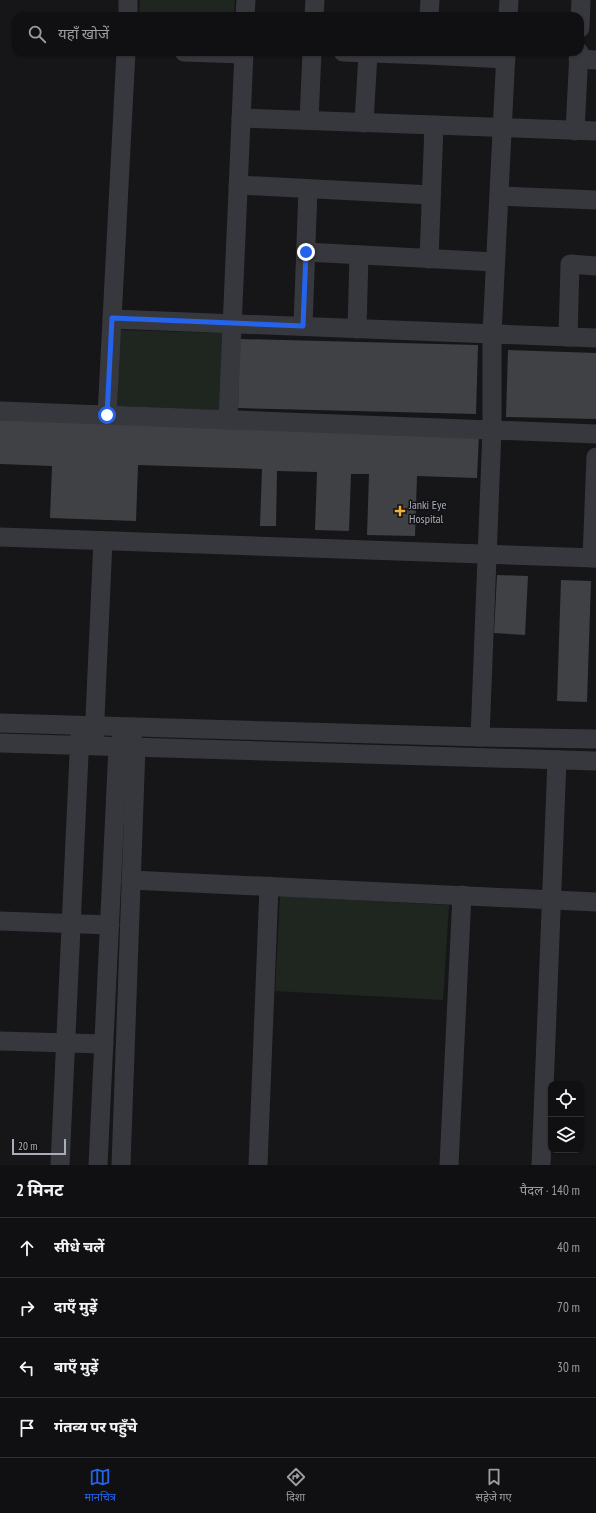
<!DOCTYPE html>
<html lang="hi">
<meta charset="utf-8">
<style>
body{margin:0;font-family:"PT Sans Narrow","Noto Sans Devanagari",sans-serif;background:#1e1e20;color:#f1f3f6}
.controls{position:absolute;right:12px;bottom:12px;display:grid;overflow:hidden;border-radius:8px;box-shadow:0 1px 3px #0004}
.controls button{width:36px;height:36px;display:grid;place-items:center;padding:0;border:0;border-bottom:1px solid #303032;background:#101012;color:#f1f3f6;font:20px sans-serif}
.scale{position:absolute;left:12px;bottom:10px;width:54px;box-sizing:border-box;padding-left:4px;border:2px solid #a8adb8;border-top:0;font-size:11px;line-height:14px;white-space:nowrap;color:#a8adb8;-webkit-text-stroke:3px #111113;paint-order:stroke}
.stop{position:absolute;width:12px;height:12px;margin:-9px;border:3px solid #2563eb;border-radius:50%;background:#fff}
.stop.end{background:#2563eb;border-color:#fff;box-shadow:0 1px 4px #0008}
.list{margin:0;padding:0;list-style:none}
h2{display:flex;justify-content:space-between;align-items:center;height:52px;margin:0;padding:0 16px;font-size:17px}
h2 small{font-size:13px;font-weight:400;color:#9c9d9f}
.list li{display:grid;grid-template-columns:26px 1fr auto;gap:12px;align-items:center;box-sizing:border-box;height:60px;padding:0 16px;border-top:1px solid #303032}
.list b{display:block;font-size:15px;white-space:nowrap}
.list em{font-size:13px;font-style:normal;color:#9c9d9f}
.icon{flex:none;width:22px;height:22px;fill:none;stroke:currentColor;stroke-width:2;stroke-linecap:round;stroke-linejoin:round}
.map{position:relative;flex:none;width:596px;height:1165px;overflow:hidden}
.search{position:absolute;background:#101012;box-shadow:0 1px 3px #0004;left:12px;right:12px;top:12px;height:44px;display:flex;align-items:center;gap:10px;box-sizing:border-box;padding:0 14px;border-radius:12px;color:#9c9d9f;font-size:15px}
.sheet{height:292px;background:#101012}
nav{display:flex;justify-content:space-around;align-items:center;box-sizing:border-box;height:56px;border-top:1px solid #303032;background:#101012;font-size:11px;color:#9c9d9f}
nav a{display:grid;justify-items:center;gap:2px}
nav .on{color:#2563eb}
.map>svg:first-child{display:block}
.green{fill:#1e261f}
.building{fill:#404145}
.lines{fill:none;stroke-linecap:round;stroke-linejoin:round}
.minor{stroke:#37383d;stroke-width:19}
.route{stroke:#2563eb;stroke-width:5}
.poi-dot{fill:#f2b134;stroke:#111113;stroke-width:1.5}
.labels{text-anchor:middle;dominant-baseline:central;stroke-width:3;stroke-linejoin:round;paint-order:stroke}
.poi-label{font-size:12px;fill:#a8adb8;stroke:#111113;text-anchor:start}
</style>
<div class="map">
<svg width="596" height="1165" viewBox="0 0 596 1165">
<rect width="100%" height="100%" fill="#161618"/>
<!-- green -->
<g class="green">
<path d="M 140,0 L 235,0 L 234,16 L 139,16 Z"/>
<path d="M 119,330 L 223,333 L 221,410 L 117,406 Z"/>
<path d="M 280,896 L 449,905 L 443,1000 L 275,991 Z"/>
</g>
<!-- building -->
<g class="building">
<path d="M 240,339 L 478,345 L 476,414 L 238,408 Z"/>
<path d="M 508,350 L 596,353 L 596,419 L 506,417 Z"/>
<path d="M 0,420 L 479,434 L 477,478 L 417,476 L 415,536 L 367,535 L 369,474 L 351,474 L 349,531 L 315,530 L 317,472 L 277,471 L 276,526 L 260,526 L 262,469 L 138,465 L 136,521 L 50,518 L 52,466 L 0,464 Z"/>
<path d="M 497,575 L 528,576 L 525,635 L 494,633 Z"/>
<path d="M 561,580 L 591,581 L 587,702 L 557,701 Z"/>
</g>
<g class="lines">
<!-- minor -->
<g class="minor">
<path d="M 128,16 L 128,0"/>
<path d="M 245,16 L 246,0"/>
<path d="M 314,16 L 315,0"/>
<path d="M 429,16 L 430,0"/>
<path d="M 508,16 L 509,0"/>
<path d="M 580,28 L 581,0"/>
<path d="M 184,52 L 244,54"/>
<path d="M 343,52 L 427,55 L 506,59"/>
<path d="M 578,59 L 596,60"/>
<path d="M 241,118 L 596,131"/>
<path d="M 309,120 L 312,52"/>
<path d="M 364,123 L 368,53"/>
<path d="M 575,131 L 579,52"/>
<path d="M 238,185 L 431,195"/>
<path d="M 499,196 L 596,200"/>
<path d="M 306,252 L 495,262"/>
<path d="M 429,259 L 434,125"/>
<path d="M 112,319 L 596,338"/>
<path d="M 303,326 L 308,189"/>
<path d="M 357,329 L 359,255"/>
<path d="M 568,337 L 570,264 L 596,266"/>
<path d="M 0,411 L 596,434"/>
<path d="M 107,415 L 126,52"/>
<path d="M 228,420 L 244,52"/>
<path d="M 0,537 L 596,558"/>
<path d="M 592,558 L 596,457"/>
<path d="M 0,723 L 480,737 L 596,739"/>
<path d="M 480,737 L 492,430 L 492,334 L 506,52"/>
<path d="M 94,739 L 103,541"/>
<path d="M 0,743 L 596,761"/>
<path d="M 131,880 L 596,902"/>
<path d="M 0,921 L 110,925"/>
<path d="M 0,1041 L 104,1044"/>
<path d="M 60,1165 L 80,733"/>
<path d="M 98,1165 L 118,747 L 123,736"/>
<path d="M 121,1165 L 136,747 L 130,735"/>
<path d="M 258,1165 L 269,886"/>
<path d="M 449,1165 L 462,895"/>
<path d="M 541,1165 L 557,760"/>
</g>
</g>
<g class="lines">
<!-- route -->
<path class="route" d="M 107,415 L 112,318 L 303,326 L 306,252"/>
</g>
<!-- markers -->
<path class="poi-dot" d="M398 505h4v4h4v4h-4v4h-4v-4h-4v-4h4z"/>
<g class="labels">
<!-- poi labels -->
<g class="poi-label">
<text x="409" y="504">Janki Eye<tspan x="409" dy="14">Hospital</tspan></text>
</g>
</g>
</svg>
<div class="controls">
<button><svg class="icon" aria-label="locate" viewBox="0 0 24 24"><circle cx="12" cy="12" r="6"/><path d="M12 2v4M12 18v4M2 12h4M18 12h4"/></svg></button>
<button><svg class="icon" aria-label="layers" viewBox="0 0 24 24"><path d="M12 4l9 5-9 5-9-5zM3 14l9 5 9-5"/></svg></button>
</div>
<div class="scale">20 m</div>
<div class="stop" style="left:107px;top:415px"></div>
<div class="stop end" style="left:306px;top:252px"></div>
<div class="search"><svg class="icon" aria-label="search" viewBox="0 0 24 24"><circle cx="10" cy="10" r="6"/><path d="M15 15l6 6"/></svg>यहाँ खोजें</div>
</div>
<section class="sheet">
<h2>2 मिनट<small>पैदल · 140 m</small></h2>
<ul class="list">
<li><svg class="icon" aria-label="ahead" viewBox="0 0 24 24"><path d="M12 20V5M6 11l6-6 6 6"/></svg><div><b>सीधे चलें</b></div><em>40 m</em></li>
<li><svg class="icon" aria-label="right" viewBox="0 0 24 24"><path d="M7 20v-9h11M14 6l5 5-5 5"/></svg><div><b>दाएँ मुड़ें</b></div><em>70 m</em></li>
<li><svg class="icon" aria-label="left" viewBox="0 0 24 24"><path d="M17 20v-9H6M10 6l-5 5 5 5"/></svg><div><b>बाएँ मुड़ें</b></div><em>30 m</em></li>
<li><svg class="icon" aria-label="arrive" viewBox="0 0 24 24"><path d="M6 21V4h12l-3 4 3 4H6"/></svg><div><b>गंतव्य पर पहुँचे</b></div></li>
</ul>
</section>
<nav>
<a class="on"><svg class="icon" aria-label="map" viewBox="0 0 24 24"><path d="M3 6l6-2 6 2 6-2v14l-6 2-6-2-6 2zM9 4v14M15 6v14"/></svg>मानचित्र</a>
<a><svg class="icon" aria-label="directions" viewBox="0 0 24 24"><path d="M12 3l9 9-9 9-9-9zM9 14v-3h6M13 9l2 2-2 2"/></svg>दिशा</a>
<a><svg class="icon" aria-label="saved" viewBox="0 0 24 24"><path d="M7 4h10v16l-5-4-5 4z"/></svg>सहेजे गए</a>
</nav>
